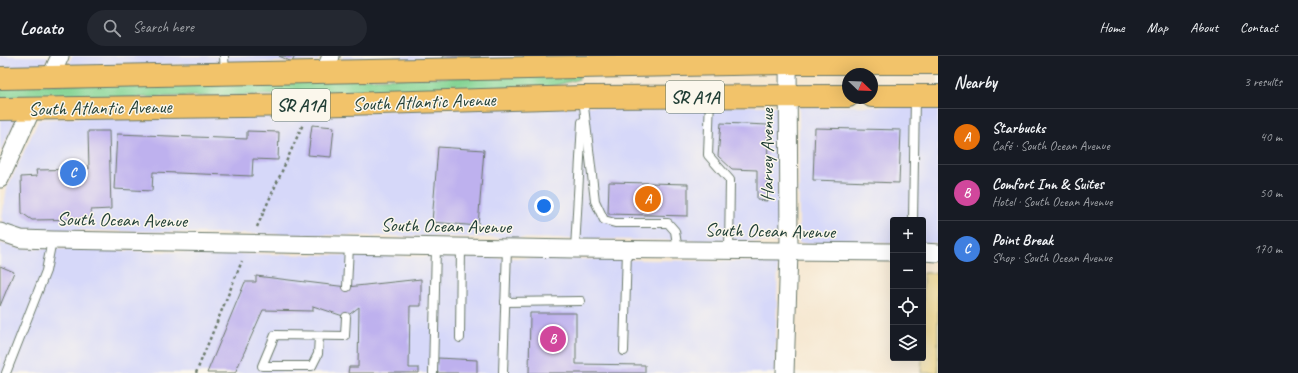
<!DOCTYPE html>
<meta charset="utf-8">
<style>
body{margin:0;font-family:Caveat,sans-serif;background:#242831;color:#f1f3f6}
.controls{position:absolute;right:12px;bottom:12px;display:grid;overflow:hidden;border-radius:4px;box-shadow:0 4px 16px #0002}
.controls button{width:36px;height:36px;display:grid;place-items:center;padding:0;border:0;border-bottom:1px solid #363941;background:#171b24;color:#f1f3f6;font:20px sans-serif}
.compass{position:absolute;left:842px;top:12px;width:36px;height:36px;border-radius:50%;background:#171b24;box-shadow:0 4px 16px #0002;rotate:113deg}
.you{position:absolute;left:544px;top:150px;width:14px;height:14px;margin:-10px;border:3px solid #fff;border-radius:50%;background:#1a73e8;box-shadow:0 0 0 6px #1a73e833}
.badge{display:grid;place-items:center;width:26px;height:26px;border-radius:50%;background:#c8321e;color:#fff;font-size:13px;font-weight:700}
.pin{position:absolute;translate:-50% -50%;border:2px solid #fff;box-shadow:0 1px 4px #0006}
.list{margin:0;padding:0;list-style:none}
h2{display:flex;justify-content:space-between;align-items:center;height:52px;margin:0;padding:0 16px;font-size:17px}
h2 small{font-size:13px;font-weight:400;color:#9ea1a6}
.list li{display:grid;grid-template-columns:26px 1fr auto;gap:12px;align-items:center;box-sizing:border-box;height:56px;padding:0 16px;border-top:1px solid #363941}
.list b{display:block;font-size:15px;white-space:nowrap}
.list p{margin:0;font-size:13px;white-space:nowrap;color:#9ea1a6}
.list em{font-size:13px;font-style:normal;color:#9ea1a6}
.icon{flex:none;width:22px;height:22px;fill:none;stroke:currentColor;stroke-width:2;stroke-linecap:round;stroke-linejoin:round}
.map{position:relative;flex:none;width:938px;height:317px;overflow:hidden}
header{display:flex;align-items:center;gap:24px;box-sizing:border-box;height:56px;padding:0 20px;background:#171b24;border-bottom:1px solid #363941}
header strong{font-size:19px}
nav{display:flex;gap:22px;margin-inline-start:auto;font-size:14px}
.search{width:280px;height:36px;background:#242831;display:flex;align-items:center;gap:10px;box-sizing:border-box;padding:0 14px;border-radius:22px;color:#9ea1a6;font-size:15px}
main{display:flex}
aside{flex:1;background:#171b24}
.map>svg:first-child{display:block}
.built{fill:#d6d8f9}
.green{fill:#85d494;stroke:#528864}
.sand{fill:#eeda9e;stroke:#868c69}
.building{fill:#beb1ee}
.lines{fill:none;stroke-linecap:round;stroke-linejoin:round}
.service-casing{stroke:#6a796b;stroke-width:10}
.minor-casing{stroke:#6a796b;stroke-width:19}
.primary-casing{stroke:#6a796b;stroke-width:24}
.path{stroke:#6a796b;stroke-width:2.5;stroke-dasharray:3 3;stroke-linecap:butt}
.service{stroke:#fff;stroke-width:8}
.minor{stroke:#fff;stroke-width:17}
.primary{stroke:#f2c36a;stroke-width:22}
.labels{text-anchor:middle;dominant-baseline:central;stroke-width:3;stroke-linejoin:round;paint-order:stroke}
.shield{fill:#fbf7ec;stroke:#61756b;stroke-width:1}
.shield-label{font-size:18px;font-weight:bold;fill:#1f3d34}
.street-label{font-size:19px;fill:#1f3d34;stroke:#fbf7ec}
</style>
<header>
<strong>Locato</strong>
<div class="search"><svg class="icon" aria-label="search" viewBox="0 0 24 24"><circle cx="10" cy="10" r="6"/><path d="M15 15l6 6"/></svg>Search here</div>
<nav><a>Home</a><a>Map</a><a>About</a><a>Contact</a></nav>
</header>
<main>
<div class="map">
<svg width="938" height="317" viewBox="0 0 938 317">
<rect width="100%" height="100%" fill="#fbf7ec"/>
<filter id="ink" filterUnits="userSpaceOnUse"><feTurbulence type="fractalNoise" baseFrequency=".025" numOctaves="2"/><feDisplacementMap in="SourceGraphic" scale="8" xChannelSelector="R" yChannelSelector="G"/><feConvolveMatrix kernelMatrix="1 2 1 2 8 2 1 2 1" color-interpolation-filters="sRGB"/></filter>
<filter id="wash" filterUnits="userSpaceOnUse"><feTurbulence type="fractalNoise" baseFrequency=".012" numOctaves="4" result="noise"/><feDisplacementMap in="SourceGraphic" scale="16" xChannelSelector="R" yChannelSelector="G"/><feGaussianBlur stdDeviation="0.9" result="paint"/><feColorMatrix in="noise" values="0 0 0 0 0 0 0 0 0 0 0 0 0 0 0 0 0 1.4 0 .05"/><feComposite in="paint" operator="in"/></filter>
<g filter="url(#wash)">
<rect width="100%" height="100%" fill="#f6e8d2"/>
<!-- built -->
<g class="built">
<path d="M 0,0 L 48,0 L 44,11 L 0,12 Z"/>
<path d="M 72,0 L 320,0 L 318,5 L 67,11 Z"/>
<path d="M 343,0 L 645,0 L 341,5 Z"/>
<path d="M 585,50 L 778,50 L 778,186 L 248,178 L 22,173 L 7,170 L 3,167 L 2,161 L 7,132 L 39,63 Z"/>
<path d="M 799,50 L 938,50 L 938,187 L 923,187 L 923,164 L 893,164 L 893,187 L 799,187 Z"/>
<path d="M 0,63 L 16,63 L 0,97 Z"/>
<path d="M 0,187 L 19,192 L 250,198 L 778,206 L 775,317 L 0,317 Z"/>
</g>
<!-- green -->
<path class="green" d="M 579,19 L 579,23 L 540,34 L 0,44 L 0,29 Z"/>
<!-- sand -->
<path class="sand" d="M 923,217 L 938,217 L 938,317 L 921,317 L 922,302 L 923,302 Z"/>
<g id="blocks">
<!-- building -->
<g class="building">
<path d="M 279,0 L 295,0 L 292,6 Z"/>
<rect x="443" y="0" width="37" height="3"/>
<path d="M 721,67 L 768,69 L 767,145 L 757,144 L 757,114 L 732,113 L 718,100 Z"/>
<path d="M 312,69 L 334,71 L 331,101 L 308,99 Z"/>
<path d="M 815,72 L 901,74 L 899,127 L 813,124 Z"/>
<path d="M 88,75 L 109,75 L 111,153 L 91,154 L 92,163 L 32,164 L 22,157 L 21,121 L 37,120 L 36,114 L 89,113 Z"/>
<path d="M 247,75 L 279,76 L 278,104 L 253,103 L 252,120 L 153,116 L 152,135 L 114,133 L 117,78 L 247,83 Z"/>
<path d="M 438,91 L 484,94 L 478,170 L 432,166 Z"/>
<path d="M 609,126 L 688,128 L 688,160 L 608,158 Z"/>
<path d="M 0,210 L 14,216 L 0,250 Z"/>
<path d="M 256,220 L 347,231 L 421,223 L 421,250 L 410,250 L 409,312 L 419,312 L 419,317 L 348,317 L 349,311 L 358,311 L 359,251 L 346,261 L 313,250 L 313,255 L 263,254 L 235,317 L 207,317 L 245,226 L 256,226 Z"/>
<path d="M 530,257 L 576,257 L 576,308 L 645,309 L 645,317 L 529,317 Z"/>
<path d="M 438,302 L 477,304 L 477,317 L 437,317 Z"/>
</g>
</g>
</g>
<g filter="url(#ink)">
<use href="#blocks" fill-opacity="0" stroke="#6a796b" stroke-width="1"/>
<g class="lines">
<defs>
<g id="service">
<path d="M 224,0 L 225,17"/>
<path d="M 583,42 L 595,145 L 604,164 L 615,167 L 668,167 L 675,175 L 678,195"/>
<path d="M 710,42 L 708,99 L 730,124 L 729,195"/>
<path d="M 913,164 L 915,41"/>
<path d="M 575,193 L 582,66"/>
<path d="M 347,231 L 349,190"/>
<path d="M 505,246 L 581,245"/>
<path d="M 319,280 L 318,298 L 312,310 L 262,310 L 275,279 L 345,280 L 346,261"/>
<path d="M 460,282 L 461,191"/>
<path d="M 624,295 L 627,194"/>
<path d="M 6,317 L 46,215 L 52,184"/>
<path d="M 433,317 L 436,191"/>
<path d="M 503,317 L 507,192"/>
</g>
<g id="minor">
<path d="M 325,15 L 331,0"/>
<path d="M 51,20 L 60,0"/>
<path d="M 0,123 L 32,53"/>
<path d="M 0,176 L 21,183 L 52,184 L 575,193 L 893,196"/>
<path d="M 923,196 L 938,197"/>
<path d="M 785,317 L 789,196 L 788,0"/>
</g>
<g id="primary">
<path d="M 0,22 L 788,7 L 938,7"/>
<path d="M 872,40 L 938,40"/>
<path d="M 0,53 L 312,49 L 583,41 L 848,40"/>
</g>
</defs>
<!-- service casing -->
<use href="#service" class="service-casing"/>
<!-- minor casing -->
<use href="#minor" class="minor-casing"/>
<!-- primary casing -->
<use href="#primary" class="primary-casing"/>
<!-- path -->
<g class="path">
<path d="M 257,171 L 303,68"/>
<path d="M 196,317 L 242,205"/>
</g>
<!-- service -->
<use href="#service" class="service"/>
<!-- minor -->
<use href="#minor" class="minor"/>
<!-- primary -->
<use href="#primary" class="primary"/>
</g>
</g>
<g class="labels">
<!-- shield labels -->
<g class="shield">
<rect x="666" y="25" width="58" height="32" rx="3"/>
<rect x="272" y="33" width="58" height="32" rx="3"/>
</g>
<g class="shield-label">
<text x="695" y="41">SR A1A</text>
<text x="301" y="49">SR A1A</text>
</g>
<!-- street labels -->
<g class="street-label">
<text transform="translate(424 46) rotate(-2)">South Atlantic Avenue</text>
<text transform="translate(100 52) rotate(-1)">South Atlantic Avenue</text>
<text transform="translate(767 99) rotate(-90)">Harvey Avenue</text>
<text transform="translate(122 164) rotate(1)">South Ocean Avenue</text>
<text transform="translate(446 170) rotate(1)">South Ocean Avenue</text>
<text transform="translate(770 175) rotate(1)">South Ocean Avenue</text>
</g>
</g>
</svg>
<div class="controls">
<button>+</button>
<button>−</button>
<button><svg class="icon" aria-label="locate" viewBox="0 0 24 24"><circle cx="12" cy="12" r="6"/><path d="M12 2v4M12 18v4M2 12h4M18 12h4"/></svg></button>
<button><svg class="icon" aria-label="layers" viewBox="0 0 24 24"><path d="M12 4l9 5-9 5-9-5zM3 14l9 5 9-5"/></svg></button>
</div>
<svg class="compass" viewBox="-18 -18 36 36"><path d="M0-13l5 13h-10z" fill="#e53935"/><path d="M0 13l5-13h-10z" fill="#9ea1a6"/></svg>
<div class="you"></div>
<div class="pin badge" style="left:648px;top:143px;background:#e8710a">A</div>
<div class="pin badge" style="left:553px;top:283px;background:#d1479c">B</div>
<div class="pin badge" style="left:73px;top:117px;background:#3f7fe0">C</div>
</div>
<aside>
<h2>Nearby<small>3 results</small></h2>
<ul class="list">
<li><span class="badge" style="background:#e8710a">A</span><div><b>Starbucks</b><p>Café · South Ocean Avenue</p></div><em>40 m</em></li>
<li><span class="badge" style="background:#d1479c">B</span><div><b>Comfort Inn &amp; Suites</b><p>Hotel · South Ocean Avenue</p></div><em>50 m</em></li>
<li><span class="badge" style="background:#3f7fe0">C</span><div><b>Point Break</b><p>Shop · South Ocean Avenue</p></div><em>170 m</em></li>
</ul>
</aside>
</main>
